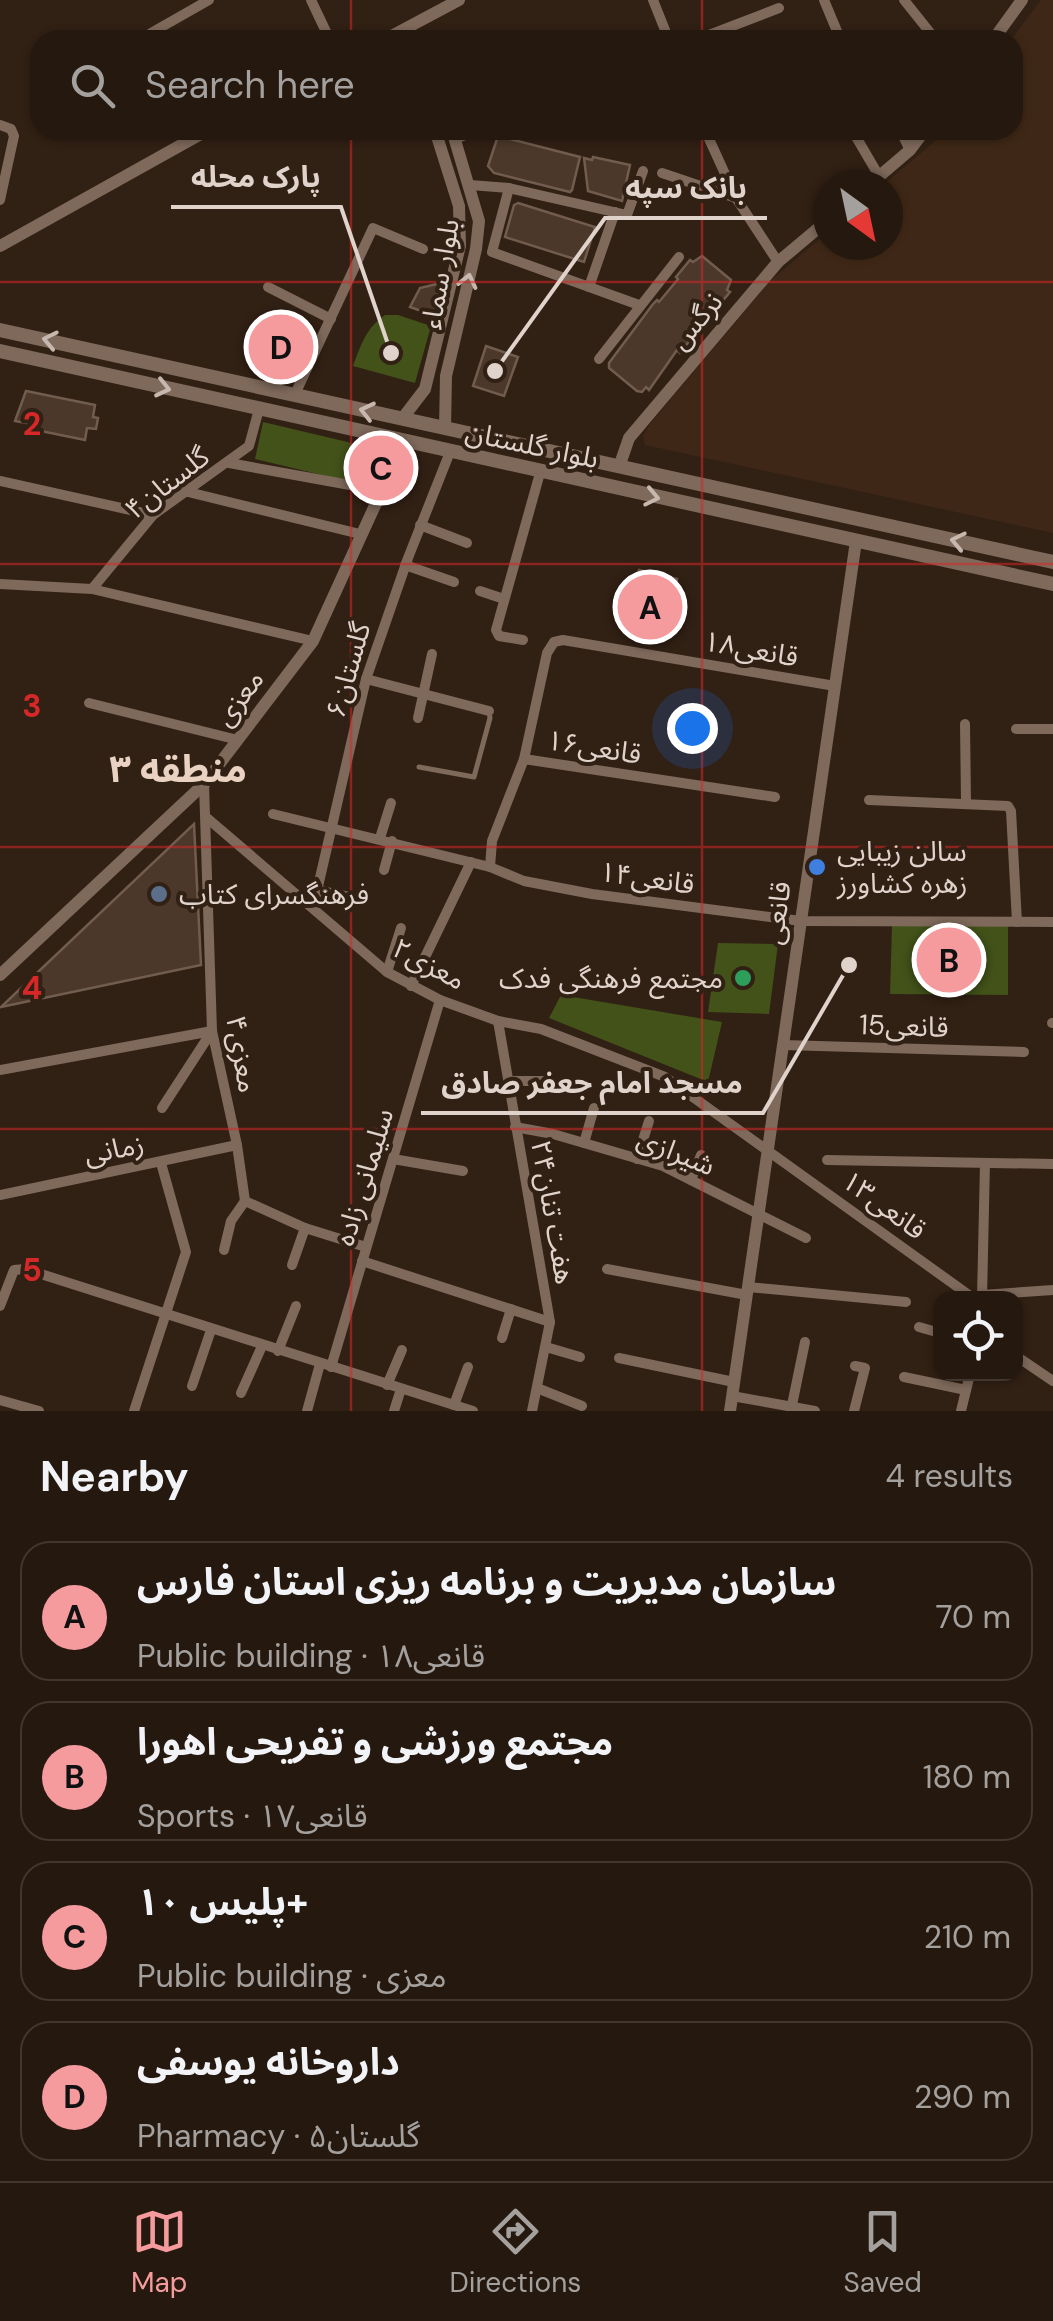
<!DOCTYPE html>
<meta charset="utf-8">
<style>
body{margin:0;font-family:"DM Sans","Noto Sans Arabic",sans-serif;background:#31251d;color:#f1f3f6}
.controls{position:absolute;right:30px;bottom:30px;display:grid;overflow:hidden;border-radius:20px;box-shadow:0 2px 8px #0004}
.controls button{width:90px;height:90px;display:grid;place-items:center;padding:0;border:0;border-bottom:2px solid #42372f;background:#25180f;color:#f1f3f6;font:50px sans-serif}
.compass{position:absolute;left:813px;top:170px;width:90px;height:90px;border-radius:50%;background:#25180f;box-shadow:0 2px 8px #0004;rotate:147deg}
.you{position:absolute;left:692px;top:728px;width:35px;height:35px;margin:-25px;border:8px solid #fff;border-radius:50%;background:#1a73e8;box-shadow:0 0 0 15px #1a73e833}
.badge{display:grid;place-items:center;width:65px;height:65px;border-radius:50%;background:#f59b9e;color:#111;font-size:32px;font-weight:700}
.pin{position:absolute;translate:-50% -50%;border:5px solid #fff;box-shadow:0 2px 10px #0006}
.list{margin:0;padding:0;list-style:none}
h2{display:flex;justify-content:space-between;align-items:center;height:130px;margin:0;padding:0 40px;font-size:42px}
h2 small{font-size:32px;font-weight:400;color:#a3a09e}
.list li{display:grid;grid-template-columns:65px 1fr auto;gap:30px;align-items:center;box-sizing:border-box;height:140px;margin:0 20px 20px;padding:0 20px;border:2px solid #42372f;border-radius:30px}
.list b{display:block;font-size:38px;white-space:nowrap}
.list p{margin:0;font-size:32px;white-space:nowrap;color:#a3a09e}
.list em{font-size:32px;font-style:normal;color:#a3a09e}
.icon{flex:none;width:55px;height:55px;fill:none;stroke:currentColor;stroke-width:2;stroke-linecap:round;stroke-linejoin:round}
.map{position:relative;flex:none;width:1053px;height:1411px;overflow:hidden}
.search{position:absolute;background:#25180f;box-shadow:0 2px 8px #0004;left:30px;right:30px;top:30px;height:110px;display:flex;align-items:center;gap:25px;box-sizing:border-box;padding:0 35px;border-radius:30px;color:#a3a09e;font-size:38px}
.sheet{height:770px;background:#25180f}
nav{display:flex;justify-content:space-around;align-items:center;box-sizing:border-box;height:140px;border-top:2px solid #42372f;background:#25180f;font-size:28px;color:#a3a09e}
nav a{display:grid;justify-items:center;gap:5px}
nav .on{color:#f59b9e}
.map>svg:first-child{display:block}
.built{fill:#3e2716}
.green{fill:#425219}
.building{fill:#4b382b;stroke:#715c4e;stroke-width:2.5}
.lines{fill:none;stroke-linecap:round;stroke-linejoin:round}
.service{stroke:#7e695b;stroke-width:5}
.minor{stroke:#7e695b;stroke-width:10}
.tertiary{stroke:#7e695b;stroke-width:12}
.secondary{stroke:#7e695b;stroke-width:14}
.oneway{stroke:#c7b8af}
.grid{fill:none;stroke:#d62828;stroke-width:2.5;stroke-opacity:0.55}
.shop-dot{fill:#3f7fe0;stroke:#312014;stroke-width:4}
.service-dot{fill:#5c6f8a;stroke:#312014;stroke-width:4}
.leisure-dot{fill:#2e9e5b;stroke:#312014;stroke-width:4}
.labels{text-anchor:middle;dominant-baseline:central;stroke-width:8;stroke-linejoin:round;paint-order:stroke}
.street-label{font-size:28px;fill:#dfd3cb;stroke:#312014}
.poi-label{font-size:28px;fill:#dfd3cb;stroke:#312014;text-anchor:start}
.district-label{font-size:38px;font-weight:bold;fill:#ead2c2;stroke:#312014}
.grid-label{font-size:32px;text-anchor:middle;font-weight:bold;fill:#d62828;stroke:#312014;stroke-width:8;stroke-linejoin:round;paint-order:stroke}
.leader{fill:none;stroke:#dfd3cb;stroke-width:4}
.callout-dot{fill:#dfd3cb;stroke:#312014;stroke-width:4}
.callout-label{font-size:30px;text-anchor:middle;font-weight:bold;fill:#dfd3cb;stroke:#312014;stroke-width:8;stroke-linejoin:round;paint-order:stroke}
</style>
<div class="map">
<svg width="1053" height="1411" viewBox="0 0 1053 1411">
<rect width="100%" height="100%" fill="#312014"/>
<!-- built -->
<path class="built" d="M 1041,0 L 1053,0 L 1053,533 L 645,445 L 643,436 L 650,424 L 770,281 L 828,232 L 828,245 L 888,245 L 888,185 L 883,185 L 935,141 L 943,130 L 1013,130 L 1011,40 Z"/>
<!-- green -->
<g class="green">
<path d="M 385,315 L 398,315 L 431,326 L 415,383 L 353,366 C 361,345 366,328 385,315 Z"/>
<path d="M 263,422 L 373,448 L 364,485 L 255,459 Z"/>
<path d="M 1008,924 L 1008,995 L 890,994 L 892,925 Z"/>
<path d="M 718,943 L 778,944 L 769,1014 L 708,1012 Z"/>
<path d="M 561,995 L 722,1022 L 708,1082 L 549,1018 Z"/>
</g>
<!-- building -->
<g class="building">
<path d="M 498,136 L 580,157 L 572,190 L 570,192 L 494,173 L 488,166 Z"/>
<path d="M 593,157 L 630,165 L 622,201 L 588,191 L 584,158 L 592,160 Z"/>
<path d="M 518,203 L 595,227 L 584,262 L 505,237 L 514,205 Z"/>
<path d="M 702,256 L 731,280 L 727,290 L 730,292 L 713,312 L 710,310 L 694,330 L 696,332 L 680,353 L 677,350 L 649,390 L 646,387 L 642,392 L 637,391 L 609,368 L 609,363 L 653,304 L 657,300 L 659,302 L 678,279 L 676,277 L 690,260 L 693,262 Z"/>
<path d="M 441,283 L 433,315 L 410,307 L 420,288 Z"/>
<path d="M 486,346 L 518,357 L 504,396 L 473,386 Z"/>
<path d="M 26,391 L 95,405 L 93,417 L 98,418 L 96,429 L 87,428 L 85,440 L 31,429 L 32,424 L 15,421 Z"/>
<path d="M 639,570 L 677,579 L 664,632 L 651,629 L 649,638 L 624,632 Z"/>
<path d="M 194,824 L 201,965 L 1,1007 Z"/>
</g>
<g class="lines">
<!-- service -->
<path class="service" d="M 419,767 L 474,777 L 490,718 L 489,711"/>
<!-- minor -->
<g class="minor">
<path d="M 311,0 L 330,40"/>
<path d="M 653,0 L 669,40"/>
<path d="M 824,0 L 839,36 L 831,40"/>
<path d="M 904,0 L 936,40"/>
<path d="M 147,40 L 151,33 L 209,0"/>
<path d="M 696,40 L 779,8"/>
<path d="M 0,125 L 11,129 L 14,136 L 0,200"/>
<path d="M 705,130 L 736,198 L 778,262"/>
<path d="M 852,130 L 879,176"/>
<path d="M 900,130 L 910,150"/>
<path d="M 634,132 L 638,130"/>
<path d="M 455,139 L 477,130"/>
<path d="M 662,173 L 736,198"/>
<path d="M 470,185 L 509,188 L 627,215 L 643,171"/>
<path d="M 509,188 L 492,252 L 639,305"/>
<path d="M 268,287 L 331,319"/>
<path d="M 589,287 L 615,212"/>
<path d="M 599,359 L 679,257"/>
<path d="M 295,394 L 373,228 L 423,249"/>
<path d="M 229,463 L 361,487"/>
<path d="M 0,481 L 153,515"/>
<path d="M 184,491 L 360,534"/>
<path d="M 420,525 L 467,543"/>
<path d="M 405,565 L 454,582"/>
<path d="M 0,584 L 92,589 L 313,641"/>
<path d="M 92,589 L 153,515 L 249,446 L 259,409"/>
<path d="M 480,591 L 504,599"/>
<path d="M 523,640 L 499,636 L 496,630 L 540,473"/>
<path d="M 366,679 L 489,711"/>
<path d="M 89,703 L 238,740"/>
<path d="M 418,718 L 432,654"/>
<path d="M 965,724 L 966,802"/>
<path d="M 1016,729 L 1053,729"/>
<path d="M 524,759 L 775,797"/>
<path d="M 204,784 L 212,1031 L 237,1145 L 245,1201 L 305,1228 L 366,1247"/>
<path d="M 869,800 L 1008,806 L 1011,811 L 1017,922"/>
<path d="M 273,814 L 490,867 L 524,881 L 592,894 L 801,921 L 1053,922"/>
<path d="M 207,818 L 387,972 L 440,1000 L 498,1021 L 541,1029 L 665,1077 L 973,1298"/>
<path d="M 380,838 L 391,803"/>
<path d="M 490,867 L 492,841 L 524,759 L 547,653 L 554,642 L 563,640 L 835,686"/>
<path d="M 384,870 L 392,841"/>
<path d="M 317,890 L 349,897"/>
<path d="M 313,908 L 366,679 L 408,558 L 450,452"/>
<path d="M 387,972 L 401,928"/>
<path d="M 411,986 L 471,862"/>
<path d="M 498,1021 L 550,1322 L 532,1411"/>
<path d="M 1052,1023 L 1053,1023"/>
<path d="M 783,1045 L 1024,1052"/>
<path d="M 0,1070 L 212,1031"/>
<path d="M 509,1081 L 549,1081"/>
<path d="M 162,1108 L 212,1031"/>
<path d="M 515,1127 L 553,1134 L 663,1166 L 806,1238"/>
<path d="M 584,1143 L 594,1108"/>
<path d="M 393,1159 L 463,1171"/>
<path d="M 637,1159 L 649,1121"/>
<path d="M 827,1160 L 1053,1164"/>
<path d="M 691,1180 L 701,1155"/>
<path d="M 0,1195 L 237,1145"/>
<path d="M 224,1250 L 231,1221 L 245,1201"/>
<path d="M 362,1261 L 550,1322"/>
<path d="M 292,1265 L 305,1228"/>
<path d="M 607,1269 L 747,1295"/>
<path d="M 748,1287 L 906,1302"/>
<path d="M 982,1295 L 1053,1290"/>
<path d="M 982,1298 L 985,1163"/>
<path d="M 0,1306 L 14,1270 L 25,1269 L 473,1411"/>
<path d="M 919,1327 L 940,1333"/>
<path d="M 502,1338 L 511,1309"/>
<path d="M 546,1347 L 580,1357"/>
<path d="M 278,1351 L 296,1306"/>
<path d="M 1016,1356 L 1053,1381"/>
<path d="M 619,1358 L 734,1382"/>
<path d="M 331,1367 L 440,1000"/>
<path d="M 904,1377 L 966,1390"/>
<path d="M 387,1385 L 402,1350"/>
<path d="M 192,1386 L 211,1330"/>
<path d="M 537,1388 L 582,1406"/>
<path d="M 241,1393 L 262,1346"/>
<path d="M 732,1396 L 815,1411"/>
<path d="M 0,1400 L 39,1411"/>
<path d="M 454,1405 L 468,1367"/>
<path d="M 792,1405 L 805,1342"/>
<path d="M 134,1411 L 186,1252 L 161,1163"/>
<path d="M 307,1411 L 320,1364"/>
<path d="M 394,1411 L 401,1389"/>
<path d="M 854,1411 L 865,1368 L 855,1366"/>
<path d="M 961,1411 L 970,1374"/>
</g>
<!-- tertiary -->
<g class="tertiary">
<path d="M 384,40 L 459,0"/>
<path d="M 993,40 L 1022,0"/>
<path d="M 869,185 L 910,150 L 925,130"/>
<path d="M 0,246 L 208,130"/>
<path d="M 402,419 L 425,389 L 460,246 L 459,206 L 435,130"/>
<path d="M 445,428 L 446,376 L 476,249 L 479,221 L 452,130"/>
<path d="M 619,467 L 629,438 L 778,262 L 828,220"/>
<path d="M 0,975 L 204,784 L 313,641 L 404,442"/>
<path d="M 730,1411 L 856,541"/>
</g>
<!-- secondary -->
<g class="secondary">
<path d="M 0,330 L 1053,562"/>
<path d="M 0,351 L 1053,584"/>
</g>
</g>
<!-- one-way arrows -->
<defs><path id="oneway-chevron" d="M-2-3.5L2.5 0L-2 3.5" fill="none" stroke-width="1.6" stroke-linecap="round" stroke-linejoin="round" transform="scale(2.5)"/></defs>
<g class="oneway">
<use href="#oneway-chevron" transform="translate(468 281) rotate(-77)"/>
<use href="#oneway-chevron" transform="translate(50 340) rotate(-168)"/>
<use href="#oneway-chevron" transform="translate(163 388) rotate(13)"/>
<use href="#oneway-chevron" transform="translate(367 411) rotate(-167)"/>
<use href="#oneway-chevron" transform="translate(652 497) rotate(12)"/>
<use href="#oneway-chevron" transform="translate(958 541) rotate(-168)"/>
</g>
<!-- grid -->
<path class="grid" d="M 351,0 L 351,40M 702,0 L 702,40M 351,130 L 351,1411M 702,130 L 702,1411M 0,282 L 1053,282M 0,564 L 1053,564M 0,847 L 1053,847M 0,1129 L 1053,1129"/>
<!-- markers -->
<circle class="shop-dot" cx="817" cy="867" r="10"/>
<circle class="service-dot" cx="159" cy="894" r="10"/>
<circle class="leisure-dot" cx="743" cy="978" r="10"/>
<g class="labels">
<!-- street labels -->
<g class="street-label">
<text transform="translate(440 274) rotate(-80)">بلوار سماء</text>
<text transform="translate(696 321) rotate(-50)">نرگس</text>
<text transform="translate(532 445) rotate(12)">بلوار گلستان</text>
<text transform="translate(167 483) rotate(-38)">گلستان۴</text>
<text transform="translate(751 649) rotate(10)">۱۸قانعی</text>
<text transform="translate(348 670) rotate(-74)">گلستان۶</text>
<text transform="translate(239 698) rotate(-53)">معزی</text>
<text transform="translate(594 747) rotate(9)">۱۶قانعی</text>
<text transform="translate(647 878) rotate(8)">۱۴قانعی</text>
<text transform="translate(777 913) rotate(-82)">قانعی</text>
<text transform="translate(429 964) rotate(28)">۲معزی</text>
<text transform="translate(904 1026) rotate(2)">15قانعی</text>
<text transform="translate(242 1054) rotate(80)">۴معزی</text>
<text transform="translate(114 1149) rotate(-11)">زمانی</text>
<text transform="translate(676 1152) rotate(22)">شیرازی</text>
<text transform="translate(364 1177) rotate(-73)">سلیمانی زاده</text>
<text transform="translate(884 1205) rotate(36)">۱۳قانعی</text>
<text transform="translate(553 1212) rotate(80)">هفت تنان۲۴</text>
</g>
<!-- poi labels -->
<g class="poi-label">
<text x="837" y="851">سالن زیبایی<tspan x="837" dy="32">زهره کشاورز</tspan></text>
<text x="179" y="894">فرهنگسرای کتاب</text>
<text x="723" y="978" text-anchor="end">مجتمع فرهنگی فدک</text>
</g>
<!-- district labels -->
<g class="district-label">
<text x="178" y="769">منطقه ۳</text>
</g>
</g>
<g class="grid-label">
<text x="32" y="435">2</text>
<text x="32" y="717">3</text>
<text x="32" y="999">4</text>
<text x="32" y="1281">5</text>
</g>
<!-- callouts -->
<path class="leader" d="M391 353L341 207H171M495 371L605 218H767M849 965L763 1113H421"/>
<g class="callout-dot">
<circle cx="391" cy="353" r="10"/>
<circle cx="495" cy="371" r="10"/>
<circle cx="849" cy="965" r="10"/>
</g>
<g class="callout-label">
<text x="256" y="187">پارک محله</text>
<text x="686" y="198">بانک سپه</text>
<text x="592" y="1093">مسجد امام جعفر صادق</text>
</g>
</svg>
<div class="controls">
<button><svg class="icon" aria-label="locate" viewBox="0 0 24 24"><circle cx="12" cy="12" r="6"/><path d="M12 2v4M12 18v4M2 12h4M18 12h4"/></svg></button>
</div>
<svg class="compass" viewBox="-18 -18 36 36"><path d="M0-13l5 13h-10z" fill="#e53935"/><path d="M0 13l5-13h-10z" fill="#a3a09e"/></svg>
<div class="you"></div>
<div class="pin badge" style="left:650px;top:607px">A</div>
<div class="pin badge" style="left:949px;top:960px">B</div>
<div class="pin badge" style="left:381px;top:468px">C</div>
<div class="pin badge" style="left:281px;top:347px">D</div>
<div class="search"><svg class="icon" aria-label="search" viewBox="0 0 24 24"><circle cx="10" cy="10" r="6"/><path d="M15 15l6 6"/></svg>Search here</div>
</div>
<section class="sheet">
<h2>Nearby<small>4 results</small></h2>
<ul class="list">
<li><span class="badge">A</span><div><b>سازمان مدیریت و برنامه ریزی استان فارس</b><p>Public building · ۱۸قانعی</p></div><em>70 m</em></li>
<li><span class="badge">B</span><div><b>مجتمع ورزشی و تفریحی اهورا</b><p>Sports · ۱۷قانعی</p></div><em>180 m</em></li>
<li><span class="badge">C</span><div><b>پلیس ۱۰+</b><p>Public building · معزی</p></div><em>210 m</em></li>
<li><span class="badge">D</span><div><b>داروخانه یوسفی</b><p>Pharmacy · گلستان۵</p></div><em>290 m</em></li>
</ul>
</section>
<nav>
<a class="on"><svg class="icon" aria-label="map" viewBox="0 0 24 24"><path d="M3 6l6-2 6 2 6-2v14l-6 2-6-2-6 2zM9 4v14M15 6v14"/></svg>Map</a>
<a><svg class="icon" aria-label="directions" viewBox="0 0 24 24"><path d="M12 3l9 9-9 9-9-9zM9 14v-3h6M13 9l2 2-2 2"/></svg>Directions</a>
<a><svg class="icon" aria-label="saved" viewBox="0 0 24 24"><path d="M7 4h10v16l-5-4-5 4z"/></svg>Saved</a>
</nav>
